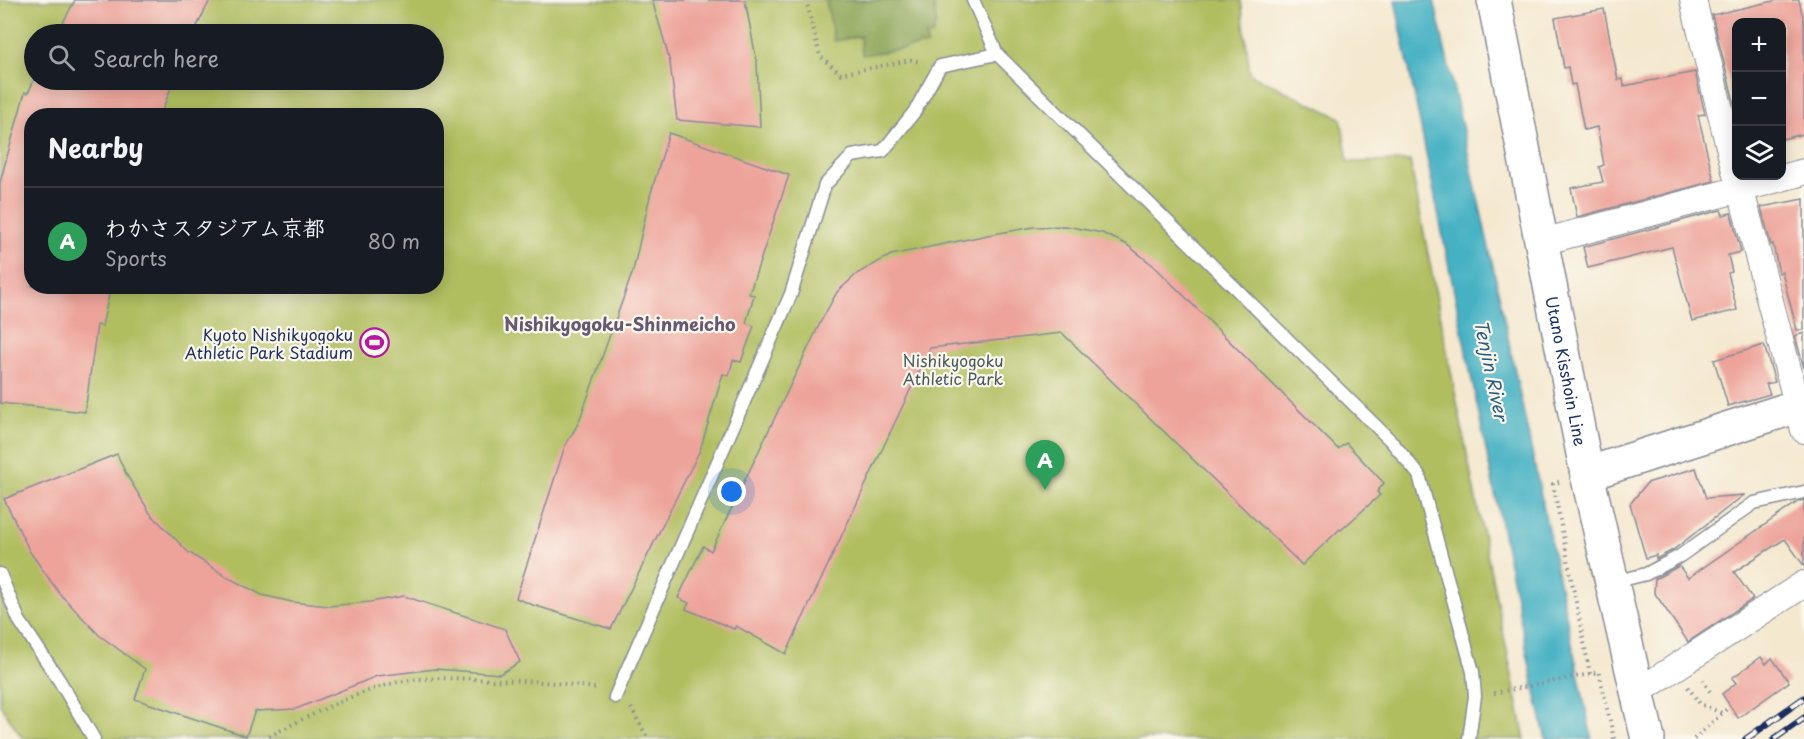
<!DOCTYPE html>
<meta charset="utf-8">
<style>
body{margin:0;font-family:"Playpen Sans","Klee One",sans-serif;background:#20242c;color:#f1f3f6}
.controls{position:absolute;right:18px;top:18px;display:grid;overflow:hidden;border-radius:12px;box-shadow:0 3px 15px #0003}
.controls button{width:54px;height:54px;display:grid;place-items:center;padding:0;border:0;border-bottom:2px solid #363941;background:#171b24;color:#f1f3f6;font:30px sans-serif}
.you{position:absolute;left:732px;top:492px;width:21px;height:21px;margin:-15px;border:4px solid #fff;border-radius:50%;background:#1a73e8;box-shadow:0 0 0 9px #1a73e833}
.badge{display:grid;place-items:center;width:39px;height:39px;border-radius:50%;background:#7c3aed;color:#fff;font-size:20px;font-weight:700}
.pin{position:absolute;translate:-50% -50px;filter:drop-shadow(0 2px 3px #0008)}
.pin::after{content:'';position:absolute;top:32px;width:21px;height:18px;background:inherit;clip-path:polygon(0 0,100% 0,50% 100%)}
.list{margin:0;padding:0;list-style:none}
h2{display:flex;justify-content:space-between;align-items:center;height:78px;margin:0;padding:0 24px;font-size:26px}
h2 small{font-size:20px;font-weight:400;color:#9ea1a6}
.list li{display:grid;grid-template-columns:39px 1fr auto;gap:18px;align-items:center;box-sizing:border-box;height:108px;padding:0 24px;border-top:2px solid #363941}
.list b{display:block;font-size:22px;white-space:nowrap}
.list p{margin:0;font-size:20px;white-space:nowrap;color:#9ea1a6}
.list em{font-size:20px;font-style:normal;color:#9ea1a6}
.icon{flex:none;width:33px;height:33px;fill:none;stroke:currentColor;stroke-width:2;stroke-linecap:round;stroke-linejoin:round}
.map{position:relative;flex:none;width:1804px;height:739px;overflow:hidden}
.search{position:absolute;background:#171b24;box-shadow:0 3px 15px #0003;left:24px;top:24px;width:420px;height:66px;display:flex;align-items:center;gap:15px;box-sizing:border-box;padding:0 21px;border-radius:33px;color:#9ea1a6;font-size:22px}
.panel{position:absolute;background:#171b24;box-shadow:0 3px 15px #0003;left:24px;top:108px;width:420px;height:186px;border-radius:24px}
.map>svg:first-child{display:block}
.green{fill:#b1be60;stroke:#66765f;stroke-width:1.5;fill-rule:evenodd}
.forest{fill:#8ca556;stroke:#546a5a;stroke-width:1.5}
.water{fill:#45b1c3;stroke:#307090;stroke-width:1.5}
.building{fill:#eda39a}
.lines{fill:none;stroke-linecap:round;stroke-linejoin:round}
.lane-casing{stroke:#888c96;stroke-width:15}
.street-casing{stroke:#888c96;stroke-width:28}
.secondary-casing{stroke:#888c96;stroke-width:36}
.primary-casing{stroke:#888c96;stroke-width:36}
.path{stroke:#888c96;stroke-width:4;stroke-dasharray:1.5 4.5;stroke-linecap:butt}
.lane{stroke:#fff;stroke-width:12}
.street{stroke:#fff;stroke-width:26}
.secondary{stroke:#fff;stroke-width:33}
.primary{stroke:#fff;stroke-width:33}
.rail-casing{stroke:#1b2f5e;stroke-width:7}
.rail{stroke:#fbf7ec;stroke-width:4.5;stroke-dasharray:14;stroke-linecap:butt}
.labels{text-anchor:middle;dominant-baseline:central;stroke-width:4.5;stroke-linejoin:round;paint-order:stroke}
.poi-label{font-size:16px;fill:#1b2f5e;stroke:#fbf7ec;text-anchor:end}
.park-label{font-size:16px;fill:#485a5f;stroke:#fbf7ec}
.street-label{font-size:16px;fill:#1b2f5e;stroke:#fbf7ec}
.neighbourhood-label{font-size:18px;font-weight:bold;fill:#645873;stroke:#fbf7ec}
.water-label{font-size:18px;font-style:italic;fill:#2a5c81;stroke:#fbf7ec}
</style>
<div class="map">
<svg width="1804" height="739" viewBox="0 0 1804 739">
<rect width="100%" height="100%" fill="#fbf7ec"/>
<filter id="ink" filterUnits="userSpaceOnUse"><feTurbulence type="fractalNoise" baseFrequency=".0167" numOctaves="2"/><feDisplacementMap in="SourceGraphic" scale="12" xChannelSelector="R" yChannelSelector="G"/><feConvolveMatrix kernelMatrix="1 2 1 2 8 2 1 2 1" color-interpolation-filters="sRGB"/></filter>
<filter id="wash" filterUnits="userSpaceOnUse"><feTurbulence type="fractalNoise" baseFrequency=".008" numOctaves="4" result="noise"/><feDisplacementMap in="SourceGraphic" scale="24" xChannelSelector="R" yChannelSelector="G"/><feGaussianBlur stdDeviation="1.35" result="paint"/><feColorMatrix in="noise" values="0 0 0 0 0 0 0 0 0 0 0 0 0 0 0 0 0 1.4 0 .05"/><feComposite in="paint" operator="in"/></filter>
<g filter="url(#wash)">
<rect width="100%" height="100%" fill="#f4e8cf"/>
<!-- green -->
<path class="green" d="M 0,0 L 1241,0 L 1250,74 L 1341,118 L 1348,162 L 1410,161 L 1473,485 L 1525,739 L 23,739 L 0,705 ZM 34,34 L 434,34 L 434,80 L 34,80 ZM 32,116 L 436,116 L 436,286 L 32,286 Z"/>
<!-- forest -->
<path class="forest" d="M 826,0 L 933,0 L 936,22 L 933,35 L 926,36 L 927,45 L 862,55 L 860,36 L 834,41 Z"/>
<!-- water -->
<path class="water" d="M 1395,0 L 1434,0 L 1493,266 L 1592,739 L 1546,739 L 1536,697 Z"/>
<g id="blocks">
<!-- building -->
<g class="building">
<path d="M 75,0 L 210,0 L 193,34 L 57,34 Z"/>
<path d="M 652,0 L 745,0 L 757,63 L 760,127 L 677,120 L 670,63 L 664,40 Z"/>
<path d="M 1778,0 L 1799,0 L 1804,21 L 1804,134 L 1782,139 L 1782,22 L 1737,22 L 1737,106 L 1735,106 L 1712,15 Z"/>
<path d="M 1604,9 L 1618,80 L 1623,79 L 1624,86 L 1695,72 L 1705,114 L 1698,115 L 1714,181 L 1577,217 L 1571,188 L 1603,182 L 1599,167 L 1604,165 L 1597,127 L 1584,130 L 1575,84 L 1571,85 L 1568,67 L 1564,68 L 1555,18 Z"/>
<path d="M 34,80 L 174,80 L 160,116 L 32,116 L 32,286 L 111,286 L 102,326 L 97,325 L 85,412 L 0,403 L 0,182 L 25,92 L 28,93 Z"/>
<path d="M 669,133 L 789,175 L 749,294 L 754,295 L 746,323 L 754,326 L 741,362 L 733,360 L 729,376 L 723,374 L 700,450 L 611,629 L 533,605 L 516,598 L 565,446 L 578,424 L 633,271 L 650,196 Z"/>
<path d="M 1804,199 L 1804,330 L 1797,330 L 1782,272 L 1779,273 L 1773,244 L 1771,245 L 1761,207 Z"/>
<path d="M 1721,210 L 1723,215 L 1731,213 L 1741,252 L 1728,255 L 1732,272 L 1728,273 L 1737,310 L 1692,321 L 1672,247 L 1588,268 L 1583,247 Z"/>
<path d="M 1066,226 L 1102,233 L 1126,244 L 1154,266 L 1338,449 L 1346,443 L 1384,483 L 1377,492 L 1380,495 L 1341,530 L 1340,529 L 1302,565 L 1062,333 L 930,348 L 786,654 L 736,626 L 734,629 L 686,609 L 689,603 L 678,598 L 703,546 L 711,551 L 820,323 L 837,292 L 858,273 L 891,255 L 988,235 L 1034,227 Z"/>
<path d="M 1804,333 L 1804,368 L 1795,336 Z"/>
<path d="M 1764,345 L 1775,382 L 1766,384 L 1770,394 L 1728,406 L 1714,360 Z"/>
<path d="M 117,454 L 126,474 L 150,513 L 188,552 L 227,577 L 262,595 L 292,602 L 329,606 L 370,602 L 404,596 L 505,629 L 520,662 L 500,674 L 435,669 L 377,676 L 296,709 L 255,711 L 246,736 L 135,699 L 145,669 L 99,635 L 60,594 L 30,552 L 4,499 Z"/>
<path d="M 1696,468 L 1706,498 L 1744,495 L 1673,550 L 1656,559 L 1656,555 L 1646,558 L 1630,504 L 1647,483 Z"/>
<path d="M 1804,500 L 1804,566 L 1785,539 L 1769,549 L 1734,572 L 1753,599 L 1688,642 L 1654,592 L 1655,579 L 1679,566 L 1688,578 L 1799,501 Z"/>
<path d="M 1761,657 L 1766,664 L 1772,658 L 1789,682 L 1738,718 L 1722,694 L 1736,683 L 1732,678 Z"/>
</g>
</g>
</g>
<g filter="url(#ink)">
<use href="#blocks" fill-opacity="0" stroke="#888c96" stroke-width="1.5"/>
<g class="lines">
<defs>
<g id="lane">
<path d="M 973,0 L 997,54 L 1391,441 L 1419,475 L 1473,672 L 1475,696 L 1469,739"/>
<path d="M 0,574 L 19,620 L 59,680 L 94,739"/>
<path d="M 1614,582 L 1646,574 L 1680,556 L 1754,503 L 1804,492"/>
<path d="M 615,697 L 791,294 L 825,185 L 852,156 L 883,151 L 915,111 L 940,66 L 997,54"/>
</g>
<g id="street">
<path d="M 1693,0 L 1736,175"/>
<path d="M 1737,176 L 1804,430"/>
<path d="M 1542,242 L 1804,172"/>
<path d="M 1636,693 L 1804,584"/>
</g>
<path id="secondary" d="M 1587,474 L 1804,404"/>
<g id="primary">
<path id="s1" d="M 1494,0 L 1587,474 L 1648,739"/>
</g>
</defs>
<!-- lane casing -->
<use href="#lane" class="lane-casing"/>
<!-- street casing -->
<use href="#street" class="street-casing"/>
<!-- secondary casing -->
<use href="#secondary" class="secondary-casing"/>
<!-- primary casing -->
<use href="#primary" class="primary-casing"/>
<!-- path -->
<g class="path">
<path d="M 806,0 L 820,56 L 841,74 L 911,60 L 921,62"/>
<path d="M 1559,482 L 1553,484 L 1590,674 L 1599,672 L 1614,739"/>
<path d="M 1703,680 L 1712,695"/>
<path d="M 1688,687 L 1700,704 L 1722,713"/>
<path d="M 1494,693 L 1590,674"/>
<path d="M 631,708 L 648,739"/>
<path d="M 264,739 C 305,718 346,696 390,684 C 422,676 457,678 490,680 C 527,681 563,682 599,689"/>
<path d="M 1694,739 L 1730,706"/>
</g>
<!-- lane -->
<use href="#lane" class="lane"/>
<!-- street -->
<use href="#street" class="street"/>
<!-- secondary -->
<use href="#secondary" class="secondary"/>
<!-- primary -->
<use href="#primary" class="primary"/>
<defs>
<g id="rail">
<path d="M 1746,739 L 1804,698"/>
<path d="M 1774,739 L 1804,718"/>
</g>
</defs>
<!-- rail casing -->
<use href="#rail" class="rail-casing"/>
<!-- rail -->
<use href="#rail" class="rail"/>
</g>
</g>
<!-- icons -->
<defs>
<symbol id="stadium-ring" viewBox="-11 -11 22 22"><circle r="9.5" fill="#fbf7ec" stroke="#b5179e" stroke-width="1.5"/><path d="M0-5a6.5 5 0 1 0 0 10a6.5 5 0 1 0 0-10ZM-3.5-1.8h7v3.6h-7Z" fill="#b5179e"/></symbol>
</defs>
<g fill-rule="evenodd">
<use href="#stadium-ring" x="358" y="326" width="33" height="33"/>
</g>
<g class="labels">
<!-- poi labels -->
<g class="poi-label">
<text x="353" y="334">Kyoto Nishikyogoku<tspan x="353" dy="18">Athletic Park Stadium</tspan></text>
</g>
<!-- park labels -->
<g class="park-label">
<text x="953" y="360">Nishikyogoku<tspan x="953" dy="18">Athletic Park</tspan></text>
</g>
<!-- street labels -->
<g class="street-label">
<text stroke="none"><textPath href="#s1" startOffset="378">Utano Kisshoin Line</textPath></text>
</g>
<!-- neighbourhood labels -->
<g class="neighbourhood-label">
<text x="620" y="323">Nishikyogoku-Shinmeicho</text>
</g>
<!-- water labels -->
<g class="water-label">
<text transform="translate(1492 370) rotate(78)">Tenjin River</text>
</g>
</g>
</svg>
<div class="controls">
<button>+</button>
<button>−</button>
<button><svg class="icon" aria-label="layers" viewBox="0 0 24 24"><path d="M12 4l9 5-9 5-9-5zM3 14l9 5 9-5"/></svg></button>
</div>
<div class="you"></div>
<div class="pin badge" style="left:1045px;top:490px;background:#2e9e5b">A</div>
<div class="search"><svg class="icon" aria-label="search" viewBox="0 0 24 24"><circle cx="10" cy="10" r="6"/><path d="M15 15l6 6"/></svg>Search here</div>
<section class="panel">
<h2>Nearby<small></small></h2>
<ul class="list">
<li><span class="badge" style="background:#2e9e5b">A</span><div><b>わかさスタジアム京都</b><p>Sports</p></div><em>80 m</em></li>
</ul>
</section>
</div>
